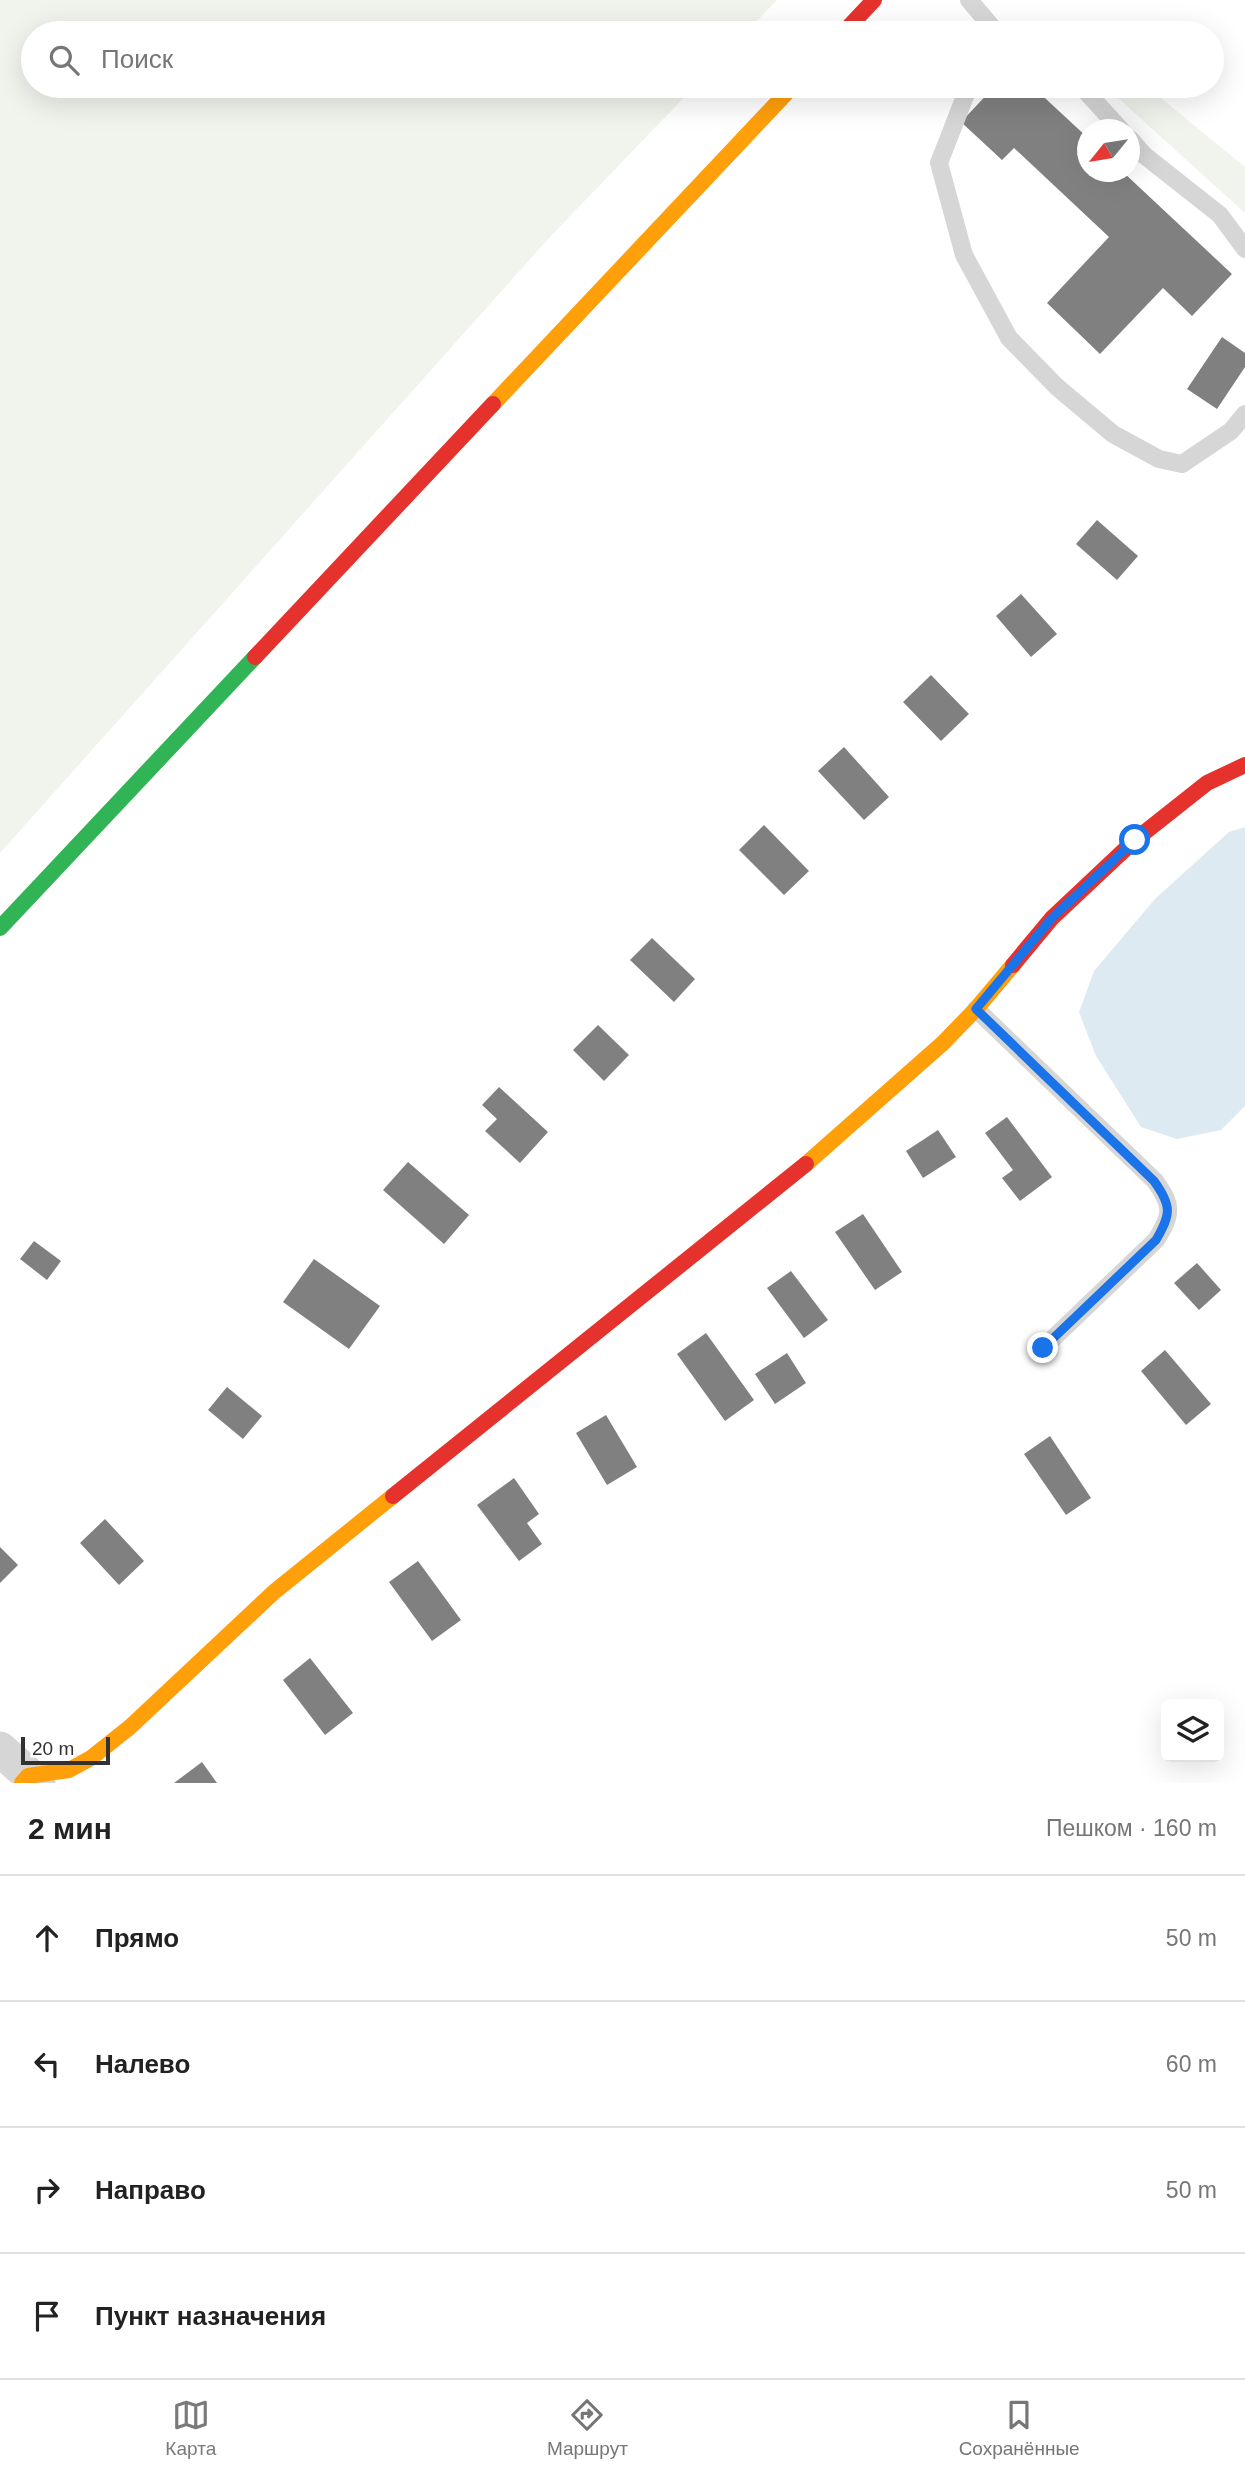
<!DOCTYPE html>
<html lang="ru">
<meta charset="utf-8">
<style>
body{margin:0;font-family:Helvetica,sans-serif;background:#f2f2f2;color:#222}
.controls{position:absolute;right:21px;bottom:21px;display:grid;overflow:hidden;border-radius:10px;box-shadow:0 7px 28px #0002}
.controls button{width:63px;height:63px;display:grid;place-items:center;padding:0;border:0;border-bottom:2px solid #e0e0e0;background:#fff;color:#222;font:35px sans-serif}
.compass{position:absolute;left:1077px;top:119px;width:63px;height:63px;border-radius:50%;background:#fff;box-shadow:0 7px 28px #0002;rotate:240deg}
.scale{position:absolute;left:21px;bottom:18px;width:89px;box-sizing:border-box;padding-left:7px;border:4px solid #323232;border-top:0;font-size:19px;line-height:24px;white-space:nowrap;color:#323232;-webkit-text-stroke:5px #fff;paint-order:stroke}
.stop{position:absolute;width:21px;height:21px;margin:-16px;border:5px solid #1a73e8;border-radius:50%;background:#fff}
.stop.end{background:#1a73e8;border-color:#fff;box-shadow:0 2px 7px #0008}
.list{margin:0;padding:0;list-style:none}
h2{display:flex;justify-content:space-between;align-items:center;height:91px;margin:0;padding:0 28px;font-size:30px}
h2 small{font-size:23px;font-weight:400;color:#767676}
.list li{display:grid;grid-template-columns:46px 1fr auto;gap:21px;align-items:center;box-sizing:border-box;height:126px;padding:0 28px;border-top:2px solid #e0e0e0}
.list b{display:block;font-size:26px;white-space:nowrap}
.list em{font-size:23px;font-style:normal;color:#767676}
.icon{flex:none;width:38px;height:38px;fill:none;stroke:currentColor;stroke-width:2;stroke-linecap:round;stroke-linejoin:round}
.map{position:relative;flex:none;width:1245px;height:1783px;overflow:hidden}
.search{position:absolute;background:#fff;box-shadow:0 7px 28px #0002;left:21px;right:21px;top:21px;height:77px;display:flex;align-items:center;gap:18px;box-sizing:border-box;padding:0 24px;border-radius:38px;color:#767676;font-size:26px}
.sheet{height:595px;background:#fff}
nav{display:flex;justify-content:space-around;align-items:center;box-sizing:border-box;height:98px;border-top:2px solid #e0e0e0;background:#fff;font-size:19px;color:#767676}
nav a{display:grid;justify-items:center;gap:4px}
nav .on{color:#7a7a7a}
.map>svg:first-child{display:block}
.green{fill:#f1f3ed}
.water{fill:#ddeaf1}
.building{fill:#808080}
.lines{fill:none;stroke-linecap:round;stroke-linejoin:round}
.lane{stroke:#d6d6d6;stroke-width:18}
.street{stroke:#d6d6d6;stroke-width:35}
.fast{stroke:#30b455;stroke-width:16}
.slow{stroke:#ff9f0a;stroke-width:16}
.jam{stroke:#e5322d;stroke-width:16}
.route{stroke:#1a73e8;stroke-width:9}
</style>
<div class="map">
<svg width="1245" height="1783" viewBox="0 0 1245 1783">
<rect width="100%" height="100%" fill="#fff"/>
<!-- green -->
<g class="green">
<path d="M 0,0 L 777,0 L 745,33 L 33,33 L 33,86 L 695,86 L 548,239 L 0,853 Z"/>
<path d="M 1105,86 L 1146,86 L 1245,167 L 1245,213 Z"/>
</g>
<!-- water -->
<path class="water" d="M 1245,827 L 1245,1106 L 1221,1130 L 1177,1139 L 1141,1127 L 1096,1056 L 1079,1012 L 1094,971 L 1155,899 L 1229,832 Z"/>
<!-- building -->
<g class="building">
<path d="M 995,86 L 1032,86 L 1088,138 L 1088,172 L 1123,172 L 1232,274 L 1192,316 L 1163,288 L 1100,354 L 1047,303 L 1109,237 L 1014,148 L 1002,160 L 961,122 Z"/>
<path d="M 1222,337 L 1245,353 L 1245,367 L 1217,409 L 1187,389 Z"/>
<path d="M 1097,520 L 1138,556 L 1117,580 L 1076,544 Z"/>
<path d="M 1021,594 L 1057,634 L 1031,657 L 996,616 Z"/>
<path d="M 931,675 L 969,714 L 941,741 L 903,702 Z"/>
<path d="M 844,747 L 889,797 L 864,820 L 818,771 Z"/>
<path d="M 764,825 L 809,871 L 784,895 L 739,850 Z"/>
<path d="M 652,938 L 695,979 L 674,1002 L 630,960 Z"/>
<path d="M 598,1025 L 629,1055 L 604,1081 L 573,1050 Z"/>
<path d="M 499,1087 L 548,1132 L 520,1163 L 485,1131 L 497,1119 L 482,1105 Z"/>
<path d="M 1007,1117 L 1052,1177 L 1020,1201 L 1002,1178 L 1013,1170 L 985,1133 Z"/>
<path d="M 938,1130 L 956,1157 L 923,1178 L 906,1151 Z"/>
<path d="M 408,1162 L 469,1215 L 444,1244 L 383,1190 Z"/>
<path d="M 863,1214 L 902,1272 L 875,1290 L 835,1232 Z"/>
<path d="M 34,1241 L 61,1261 L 47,1280 L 20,1259 Z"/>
<path d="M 314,1259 L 380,1306 L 349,1349 L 283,1302 Z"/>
<path d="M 1197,1263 L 1221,1290 L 1199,1310 L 1174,1283 Z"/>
<path d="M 791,1271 L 828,1320 L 804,1338 L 767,1288 Z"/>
<path d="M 706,1333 L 754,1400 L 725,1421 L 677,1354 Z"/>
<path d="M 1165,1350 L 1211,1404 L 1186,1425 L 1141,1371 Z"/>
<path d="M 787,1353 L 806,1383 L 775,1404 L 755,1374 Z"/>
<path d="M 227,1387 L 262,1416 L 243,1439 L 208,1410 Z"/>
<path d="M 606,1415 L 637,1467 L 607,1485 L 576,1433 Z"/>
<path d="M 1050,1436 L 1091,1498 L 1066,1515 L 1024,1454 Z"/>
<path d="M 514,1478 L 539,1514 L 527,1523 L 542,1544 L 519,1561 L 477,1505 Z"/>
<path d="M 105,1519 L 144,1561 L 119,1585 L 80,1543 Z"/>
<path d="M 0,1547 L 18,1565 L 0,1583 Z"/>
<path d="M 418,1561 L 461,1620 L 432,1641 L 389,1582 Z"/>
<path d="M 310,1658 L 353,1713 L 325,1735 L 283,1680 Z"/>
<path d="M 202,1762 L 217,1783 L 174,1783 Z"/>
</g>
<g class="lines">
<!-- lane -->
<g class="lane">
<path d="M 969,0 L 997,33"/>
<path d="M 969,86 L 939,163 L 964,255 L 1009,338 L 1057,387 L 1113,434 L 1159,459 L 1182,464 L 1231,431 L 1245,414"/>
<path d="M 1081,86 L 1121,130"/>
<path d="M 1130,139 L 1144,155 L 1220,215 L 1245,249"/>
<path d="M 976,1009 L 1155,1181 C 1173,1206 1172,1214 1156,1240 L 1043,1348"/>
</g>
<!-- street -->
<path class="street" d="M 0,1749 L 38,1783"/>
<!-- fast -->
<path class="fast" d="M 0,928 L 255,657"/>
<!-- slow -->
<g class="slow">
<path d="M 493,404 L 793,86"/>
<path d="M 806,1164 L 943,1043 L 976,1009 L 1013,965"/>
<path d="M 22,1783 L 28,1776 L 69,1770 L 91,1758 L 130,1727 L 274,1592 L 393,1496"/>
</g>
<!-- jam -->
<g class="jam">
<path d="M 843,33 L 874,0"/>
<path d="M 255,657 L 493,404"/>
<path d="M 1013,965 L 1052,918 L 1135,840 L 1207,783 L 1245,765"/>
<path d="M 393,1496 L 806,1164"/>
</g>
</g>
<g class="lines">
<!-- route -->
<path class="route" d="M 1043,1348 L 1156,1240 C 1171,1214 1172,1206 1154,1181 L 976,1009 L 1052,918 L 1135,840"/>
</g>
</svg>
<div class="controls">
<button><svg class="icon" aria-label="layers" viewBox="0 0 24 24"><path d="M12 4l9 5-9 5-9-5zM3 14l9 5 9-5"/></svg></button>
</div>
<svg class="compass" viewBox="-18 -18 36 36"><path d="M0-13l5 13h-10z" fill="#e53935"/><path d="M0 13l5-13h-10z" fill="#767676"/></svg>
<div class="scale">20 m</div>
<div class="stop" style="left:1135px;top:840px"></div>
<div class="stop end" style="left:1043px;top:1348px"></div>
<div class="search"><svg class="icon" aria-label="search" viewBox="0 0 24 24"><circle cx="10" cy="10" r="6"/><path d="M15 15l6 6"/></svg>Поиск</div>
</div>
<section class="sheet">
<h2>2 мин<small>Пешком · 160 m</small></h2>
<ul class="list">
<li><svg class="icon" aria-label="ahead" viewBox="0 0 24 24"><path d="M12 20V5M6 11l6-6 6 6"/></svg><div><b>Прямо</b></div><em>50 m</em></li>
<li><svg class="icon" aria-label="left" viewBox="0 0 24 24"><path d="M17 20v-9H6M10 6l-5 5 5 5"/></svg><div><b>Налево</b></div><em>60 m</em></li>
<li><svg class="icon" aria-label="right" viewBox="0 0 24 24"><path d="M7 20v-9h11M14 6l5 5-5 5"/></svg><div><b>Направо</b></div><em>50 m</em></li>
<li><svg class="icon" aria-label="arrive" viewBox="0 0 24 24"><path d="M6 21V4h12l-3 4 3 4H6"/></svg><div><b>Пункт назначения</b></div></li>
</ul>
</section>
<nav>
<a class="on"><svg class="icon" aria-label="map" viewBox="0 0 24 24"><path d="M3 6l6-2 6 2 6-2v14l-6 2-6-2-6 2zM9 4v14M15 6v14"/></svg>Карта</a>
<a><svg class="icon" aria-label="directions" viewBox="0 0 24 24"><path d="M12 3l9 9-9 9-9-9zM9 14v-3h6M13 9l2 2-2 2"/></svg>Маршрут</a>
<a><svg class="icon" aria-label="saved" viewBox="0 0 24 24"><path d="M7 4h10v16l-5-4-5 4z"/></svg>Сохранённые</a>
</nav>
